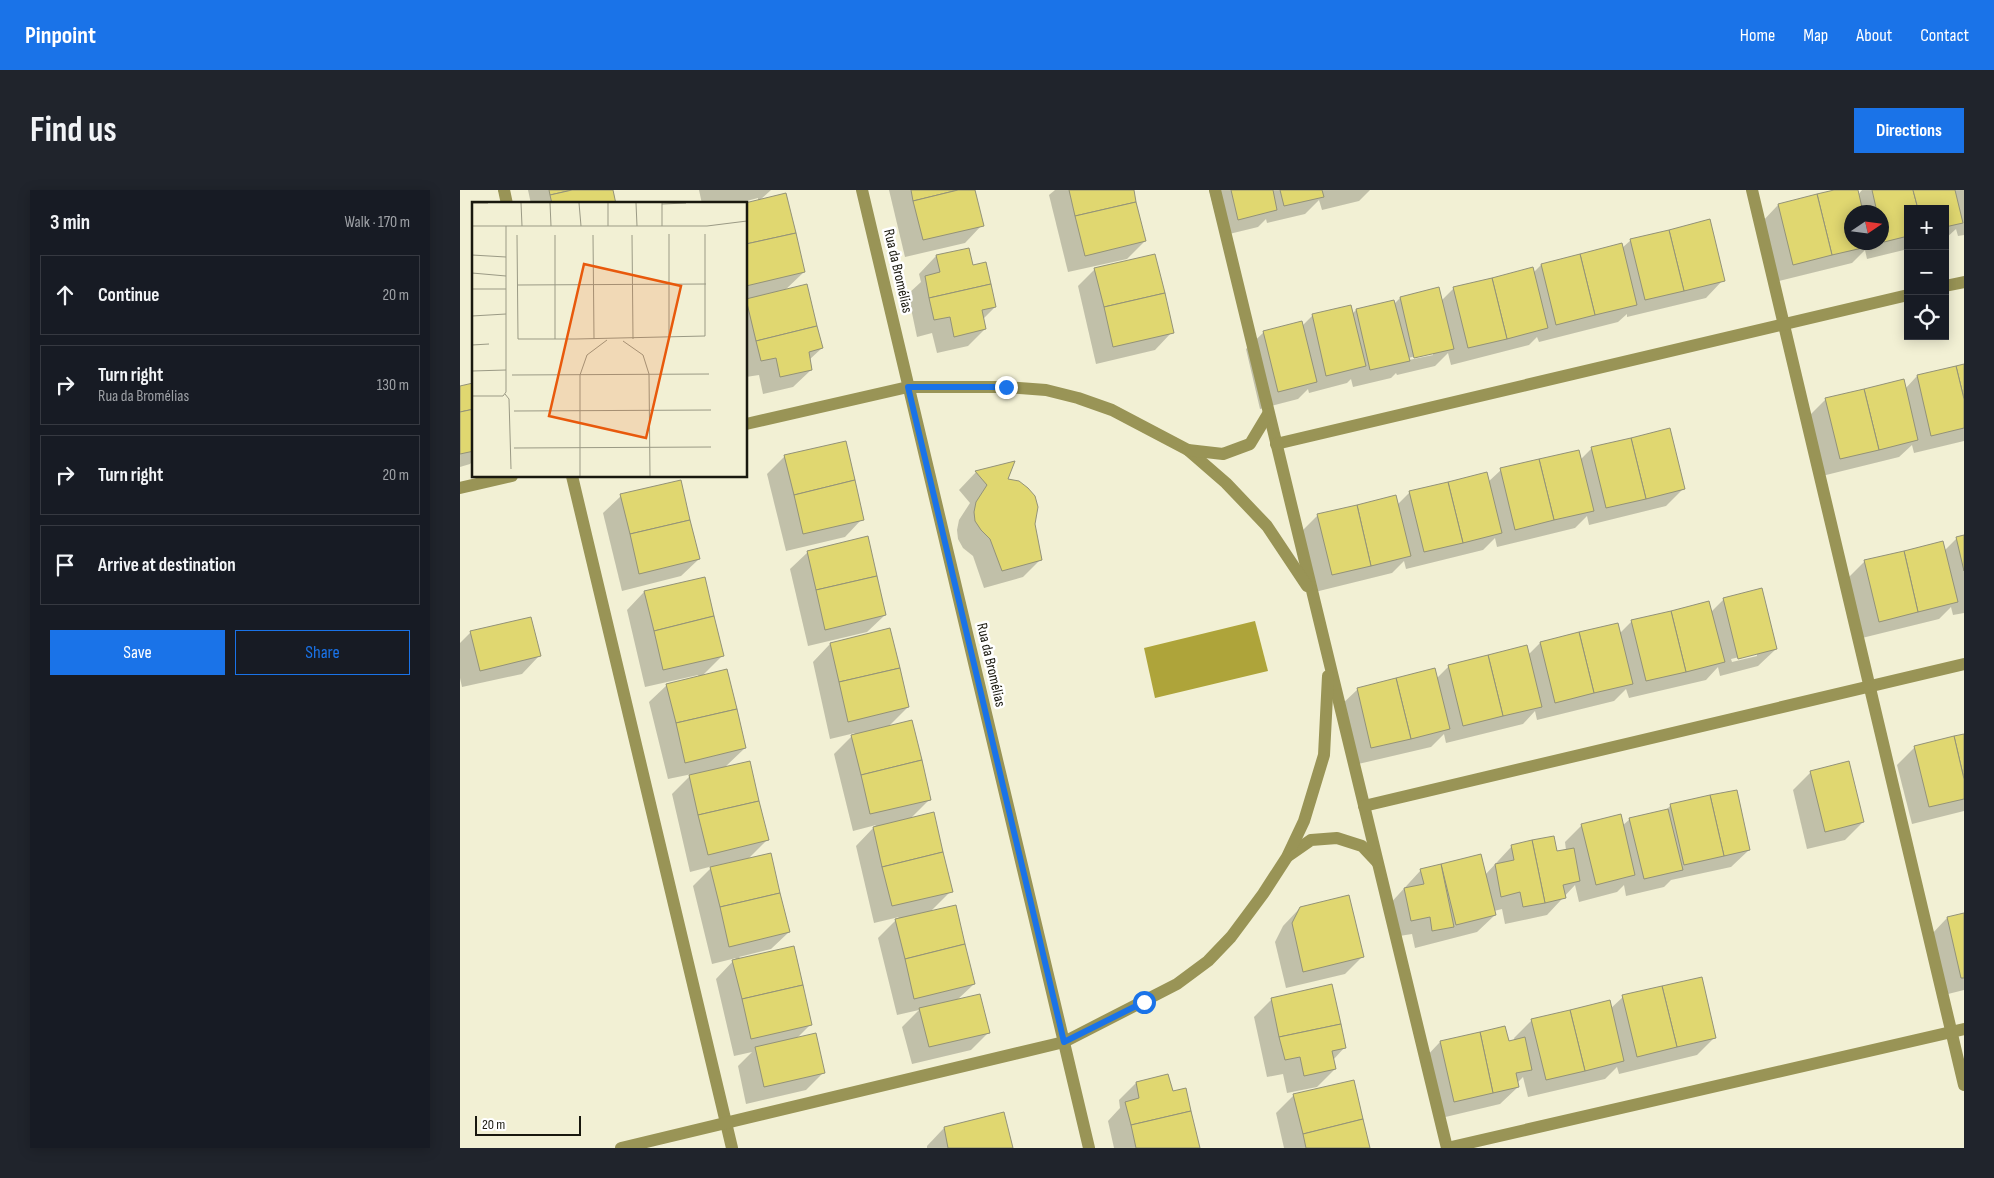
<!DOCTYPE html>
<meta charset="utf-8">
<style>
body{margin:0;font-family:"Sofia Sans Condensed",sans-serif;background:#20242c;color:#f1f3f6}
.controls{position:absolute;right:15px;top:15px;display:grid;overflow:hidden;border-radius:0px;box-shadow:0 2px 12px #0003}
.controls button{width:45px;height:45px;display:grid;place-items:center;padding:0;border:0;border-bottom:1px solid #363941;background:#171b24;color:#f1f3f6;font:25px sans-serif}
.compass{position:absolute;left:1384px;top:15px;width:45px;height:45px;border-radius:50%;background:#171b24;box-shadow:0 2px 12px #0003;rotate:77deg}
.scale{position:absolute;left:15px;bottom:12px;width:106px;box-sizing:border-box;padding-left:5px;border:2px solid #19180e;border-top:0;font-size:14px;line-height:18px;white-space:nowrap;color:#19180e;-webkit-text-stroke:4px #fff;paint-order:stroke}
.stop{position:absolute;width:15px;height:15px;margin:-11px;border:4px solid #1a73e8;border-radius:50%;background:#fff}
.stop.end{background:#1a73e8;border-color:#fff;box-shadow:0 1px 5px #0008}
.list{margin:0;padding:0;list-style:none}
h2{display:flex;justify-content:space-between;align-items:center;height:65px;margin:0;padding:0 20px;font-size:21px}
h2 small{font-size:16px;font-weight:400;color:#9ea1a6}
.list li{display:grid;grid-template-columns:32px 1fr auto;gap:15px;align-items:center;box-sizing:border-box;height:80px;margin:0 10px 10px;padding:0 10px;border:1px solid #363941;border-radius:0px}
.list b{display:block;font-size:19px;white-space:nowrap}
.list p{margin:0;font-size:16px;white-space:nowrap;color:#9ea1a6}
.list em{font-size:16px;font-style:normal;color:#9ea1a6}
.actions{display:flex;gap:10px;padding:15px 20px}
.actions a{flex:1;padding:11px 0;border:1px solid #1a73e8;border-radius:0px;text-align:center;font-size:18px;color:#1a73e8}
.actions .main{background:#1a73e8;color:#fff}
.icon{flex:none;width:28px;height:28px;fill:none;stroke:currentColor;stroke-width:2;stroke-linecap:round;stroke-linejoin:round}
.map{position:relative;flex:none;width:1504px;height:958px;overflow:hidden;border-radius:0px}
header{display:flex;align-items:center;gap:30px;box-sizing:border-box;height:70px;padding:0 25px;background:#1a73e8;color:#fff}
header strong{font-size:24px}
nav{display:flex;gap:28px;margin-inline-start:auto;font-size:18px}
.intro{display:flex;align-items:center;justify-content:space-between;box-sizing:border-box;height:120px;padding:0 30px}
h1{margin:0;font-size:35px}
.button{padding:12px 22px;border-radius:0px;background:#1a73e8;color:#fff;font-size:18px;font-weight:700}
main{display:flex;gap:30px;padding:0 30px}
aside{flex:1;background:#171b24;border-radius:0px;box-shadow:0 2px 12px #0003}
.map>svg:first-child{display:block}
.water{fill:#aea43a}
.shadow{fill:#0003;fill-rule:evenodd}
.building{fill:#e0d770;stroke:#939278}
.lines{fill:none;stroke-linecap:round;stroke-linejoin:round}
.minor{stroke:#999456;stroke-width:12}
.route{stroke:#1a73e8;stroke-width:6}
.labels{text-anchor:middle;dominant-baseline:central;stroke-width:5;stroke-linejoin:round;paint-order:stroke}
.street-label{font-size:15px;fill:#19180e;stroke:#fff}
.inset-road{fill:none;stroke:#9b9a85;stroke-width:1}
.view{fill:#e8590c;fill-opacity:0.15;stroke:#e8590c;stroke-width:2.5}
.inset-edge{fill:none;stroke:#19180e;stroke-width:2.5}
</style>
<header>
<strong>Pinpoint</strong>
<nav><a>Home</a><a>Map</a><a>About</a><a>Contact</a></nav>
</header>
<div class="intro"><h1>Find us</h1><a class="button">Directions</a></div>
<main>
<aside>
<h2>3 min<small>Walk · 170 m</small></h2>
<ul class="list">
<li><svg class="icon" aria-label="ahead" viewBox="0 0 24 24"><path d="M12 20V5M6 11l6-6 6 6"/></svg><div><b>Continue</b></div><em>20 m</em></li>
<li><svg class="icon" aria-label="right" viewBox="0 0 24 24"><path d="M7 20v-9h11M14 6l5 5-5 5"/></svg><div><b>Turn right</b><p>Rua da Bromélias</p></div><em>130 m</em></li>
<li><svg class="icon" aria-label="right" viewBox="0 0 24 24"><path d="M7 20v-9h11M14 6l5 5-5 5"/></svg><div><b>Turn right</b></div><em>20 m</em></li>
<li><svg class="icon" aria-label="arrive" viewBox="0 0 24 24"><path d="M6 21V4h12l-3 4 3 4H6"/></svg><div><b>Arrive at destination</b></div></li>
</ul>
<div class="actions"><a class="main">Save</a><a>Share</a></div>
</aside>
<div class="map">
<svg width="1504" height="958" viewBox="0 0 1504 958">
<rect width="100%" height="100%" fill="#f2f0d4"/>
<!-- water -->
<path class="water" d="M 795,431 L 808,481 L 695,508 L 684,458 Z"/>
<!-- shadow -->
<g class="shadow">
<path d="M 68,0 L 152,0 L 155,14 L 71,14 Z"/>
<path d="M 239,0 L 311,0 L 300,10 L 344,82 L 324,101 L 362,158 L 349,170 L 351,180 L 333,197 L 303,204 L 299,185 L 286,187 L 286,111 L 289,108 L 286,109 L 286,14 L 298,11 L 298,8 L 275,14 L 242,14 Z"/>
<path d="M 429,0 L 514,0 L 522,35 L 505,53 L 445,67 Z"/>
<path d="M 595,0 L 672,0 L 685,51 L 667,69 L 608,82 L 589,5 Z"/>
<path d="M 749,0 L 910,0 L 899,11 L 862,20 L 859,10 L 845,24 L 807,33 L 806,29 L 798,37 L 761,46 Z"/>
<path d="M 1379,0 L 1396,0 L 1398,5 L 1402,0 L 1504,0 L 1504,45 L 1498,46 L 1496,39 L 1485,49 L 1485,19 L 1448,19 L 1448,59 L 1407,69 L 1405,60 L 1392,73 L 1315,92 L 1301,33 L 1318,15 ZM 1392,22 L 1422,22 L 1422,52 L 1392,52 Z"/>
<path d="M 1171,50 L 1263,90 L 1246,108 L 1167,127 L 1167,124 L 1158,132 L 1079,152 L 1077,147 L 1069,155 L 991,175 L 988,163 L 975,176 L 937,185 L 936,183 L 931,188 L 893,197 L 891,189 L 887,193 L 849,203 L 848,199 L 838,209 L 800,219 L 786,159 L 804,142 L 842,136 L 852,126 L 890,116 L 892,124 L 896,120 L 934,112 L 934,114 L 940,108 L 981,111 L 994,98 L 1073,83 L 1081,75 L 1162,58 ZM 973,162 L 973,165 L 949,170 L 948,168 Z"/>
<path d="M 476,66 L 512,76 L 535,117 L 523,129 L 525,139 L 508,156 L 477,163 L 472,143 L 457,147 L 448,104 L 461,92 L 459,84 Z"/>
<path d="M 635,79 L 712,142 L 695,160 L 636,174 L 618,96 Z"/>
<path d="M 1504,175 L 1504,251 L 1454,263 L 1452,255 L 1439,267 L 1362,286 L 1348,227 L 1366,209 L 1445,199 L 1457,186 Z"/>
<path d="M 12,195 L 14,201 L 14,270 L 10,274 L 0,277 L 0,197 Z"/>
<path d="M 1132,258 L 1223,299 L 1206,316 L 1129,335 L 1127,326 L 1115,338 L 1037,357 L 1035,348 L 1023,360 L 946,379 L 944,371 L 932,383 L 855,402 L 840,343 L 858,325 L 937,315 L 950,302 L 1028,292 L 1041,280 L 1120,270 Z"/>
<path d="M 325,266 L 402,329 L 385,347 L 326,361 L 307,284 Z"/>
<path d="M 553,273 L 546,290 L 574,334 L 580,370 L 563,387 L 524,398 L 513,366 L 503,358 L 498,349 L 497,340 L 499,330 L 510,313 L 499,300 L 516,282 Z"/>
<path d="M 161,306 L 239,369 L 221,386 L 162,401 L 143,323 Z"/>
<path d="M 1504,347 L 1504,423 L 1493,425 L 1491,417 L 1479,429 L 1402,448 L 1387,389 L 1405,371 L 1484,361 L 1497,348 Z"/>
<path d="M 348,362 L 425,425 L 407,442 L 348,456 L 330,379 Z"/>
<path d="M 184,402 L 262,466 L 242,486 L 285,558 L 264,578 L 307,650 L 287,670 L 329,742 L 311,759 L 279,767 L 351,834 L 336,849 L 363,883 L 346,900 L 286,914 L 278,876 L 292,862 L 274,866 L 256,789 L 276,768 L 252,774 L 233,696 L 253,676 L 230,682 L 212,604 L 232,584 L 208,589 L 189,512 L 207,495 L 239,487 L 238,485 L 185,497 L 167,420 Z"/>
<path d="M 1264,409 L 1316,459 L 1298,476 L 1260,486 L 1258,477 L 1246,490 L 1169,508 L 1166,499 L 1154,511 L 1077,530 L 1075,521 L 1063,534 L 986,553 L 984,544 L 971,557 L 894,575 L 880,516 L 898,499 L 977,488 L 989,476 L 1068,465 L 1080,453 L 1157,435 L 1159,444 L 1172,431 L 1251,422 ZM 1297,463 L 1297,466 L 1272,472 L 1271,469 Z"/>
<path d="M 11,442 L 79,466 L 62,484 L 2,497 L 0,488 L 0,453 Z"/>
<path d="M 370,454 L 448,517 L 427,538 L 470,609 L 450,629 L 491,701 L 470,722 L 514,794 L 497,810 L 528,843 L 511,860 L 452,874 L 442,837 L 459,820 L 437,825 L 418,748 L 439,727 L 414,733 L 396,656 L 416,635 L 393,641 L 374,564 L 395,543 L 370,549 L 353,472 Z"/>
<path d="M 1504,545 L 1504,621 L 1452,634 L 1437,575 L 1455,557 Z"/>
<path d="M 1351,582 L 1403,632 L 1385,650 L 1347,659 L 1333,600 Z"/>
<path d="M 1211,615 L 1289,660 L 1271,677 L 1211,690 L 1204,697 L 1166,706 L 1164,695 L 1157,702 L 1119,712 L 1115,695 L 1087,725 L 1045,734 L 1042,719 L 1034,721 L 1035,725 L 1017,742 L 955,758 L 952,744 L 933,747 L 927,717 L 961,680 L 1021,666 L 1025,685 L 1052,656 L 1096,663 L 1106,660 L 1105,652 L 1122,635 L 1162,636 L 1170,629 L 1205,621 Z"/>
<path d="M 840,718 L 902,767 L 885,784 L 826,798 L 815,752 L 823,736 Z"/>
<path d="M 1504,724 L 1504,800 L 1484,805 L 1470,746 L 1487,728 Z"/>
<path d="M 1163,807 L 1255,847 L 1237,865 L 1159,884 L 1157,877 L 1145,889 L 1068,907 L 1063,887 L 1057,893 L 1058,897 L 1040,914 L 977,929 L 963,870 L 980,852 L 1048,852 L 1055,851 L 1054,848 L 1072,830 L 1150,819 Z"/>
<path d="M 812,809 L 885,857 L 873,870 L 875,879 L 857,897 L 827,903 L 823,884 L 807,887 L 794,827 Z"/>
<path d="M 676,893 L 712,902 L 739,958 L 654,958 L 648,931 L 660,918 L 659,910 Z"/>
<path d="M 834,905 L 909,958 L 824,958 L 816,923 Z"/>
<path d="M 484,938 L 552,958 L 467,958 L 467,956 Z"/>
</g>
<!-- building -->
<g class="building">
<path d="M 89,0 L 112,0 L 90,5 Z"/>
<path d="M 112,0 L 153,0 L 156,14 L 92,14 L 90,5 Z"/>
<path d="M 451,0 L 498,0 L 453,11 Z"/>
<path d="M 498,0 L 515,0 L 524,36 L 463,50 L 453,11 Z"/>
<path d="M 609,0 L 674,0 L 676,12 L 615,26 Z"/>
<path d="M 771,0 L 813,0 L 817,20 L 778,30 Z"/>
<path d="M 820,0 L 862,0 L 864,7 L 824,16 Z"/>
<path d="M 1374,0 L 1398,0 L 1403,22 L 1392,22 L 1392,52 L 1410,52 L 1411,56 L 1372,65 L 1357,4 Z"/>
<path d="M 1412,0 L 1453,0 L 1458,19 L 1448,19 L 1448,46 L 1424,52 L 1422,41 L 1422,22 L 1417,22 Z"/>
<path d="M 1453,0 L 1495,0 L 1503,33 L 1485,37 L 1485,19 L 1458,19 Z"/>
<path d="M 326,3 L 336,43 L 286,54 L 286,14 L 281,14 Z"/>
<path d="M 1357,4 L 1372,65 L 1333,75 L 1318,14 Z"/>
<path d="M 676,12 L 686,51 L 625,66 L 615,26 Z"/>
<path d="M 1250,29 L 1265,91 L 1224,101 L 1209,40 Z"/>
<path d="M 1209,40 L 1224,101 L 1185,110 L 1170,49 Z"/>
<path d="M 336,43 L 345,82 L 286,96 L 286,54 Z"/>
<path d="M 1162,53 L 1177,115 L 1135,125 L 1120,64 Z"/>
<path d="M 509,58 L 513,75 L 526,72 L 531,94 L 469,108 L 465,86 L 480,82 L 476,65 Z"/>
<path d="M 695,64 L 705,103 L 644,117 L 634,78 Z"/>
<path d="M 1120,64 L 1135,125 L 1096,135 L 1081,74 Z"/>
<path d="M 1073,77 L 1088,138 L 1047,149 L 1032,88 Z"/>
<path d="M 1032,88 L 1047,149 L 1008,158 L 993,97 Z"/>
<path d="M 347,94 L 357,136 L 296,151 L 286,109 Z"/>
<path d="M 531,94 L 536,117 L 522,120 L 526,139 L 494,147 L 490,127 L 474,130 L 469,108 Z"/>
<path d="M 979,97 L 994,159 L 954,168 L 940,107 Z"/>
<path d="M 705,103 L 714,143 L 653,157 L 644,117 Z"/>
<path d="M 934,110 L 950,171 L 910,180 L 896,119 Z"/>
<path d="M 891,115 L 906,176 L 866,186 L 852,124 Z"/>
<path d="M 842,131 L 857,192 L 818,202 L 803,141 Z"/>
<path d="M 357,136 L 363,158 L 349,162 L 352,180 L 320,187 L 316,168 L 301,171 L 296,151 Z"/>
<path d="M 1504,174 L 1504,209 L 1496,176 Z"/>
<path d="M 1496,176 L 1504,209 L 1504,238 L 1471,246 L 1457,185 Z"/>
<path d="M 1444,189 L 1458,250 L 1419,260 L 1404,199 Z"/>
<path d="M 13,193 L 14,219 L 0,222 L 0,196 Z"/>
<path d="M 1404,199 L 1419,260 L 1380,269 L 1365,208 Z"/>
<path d="M 14,219 L 14,261 L 0,264 L 0,222 Z"/>
<path d="M 1210,238 L 1225,299 L 1186,309 L 1171,248 Z"/>
<path d="M 1171,248 L 1186,309 L 1146,318 L 1131,257 Z"/>
<path d="M 386,251 L 395,290 L 334,305 L 324,265 Z"/>
<path d="M 1119,260 L 1134,321 L 1094,330 L 1079,269 Z"/>
<path d="M 1079,269 L 1094,330 L 1055,340 L 1040,278 Z"/>
<path d="M 555,271 L 548,289 L 559,291 L 568,298 L 575,306 L 578,317 L 575,334 L 582,370 L 542,381 L 530,349 L 521,340 L 515,331 L 514,322 L 516,312 L 527,295 L 515,281 Z"/>
<path d="M 1027,282 L 1042,343 L 1003,353 L 988,292 Z"/>
<path d="M 221,290 L 230,330 L 170,344 L 160,304 Z"/>
<path d="M 395,290 L 404,330 L 343,344 L 334,305 Z"/>
<path d="M 988,292 L 1003,353 L 964,362 L 949,301 Z"/>
<path d="M 936,305 L 951,366 L 911,376 L 897,315 Z"/>
<path d="M 897,315 L 911,376 L 872,385 L 857,324 Z"/>
<path d="M 230,330 L 240,369 L 179,384 L 170,344 Z"/>
<path d="M 1504,345 L 1504,381 L 1496,347 Z"/>
<path d="M 408,346 L 417,386 L 356,400 L 347,361 Z"/>
<path d="M 1483,351 L 1498,412 L 1458,422 L 1444,361 Z"/>
<path d="M 1444,361 L 1458,422 L 1419,432 L 1404,370 Z"/>
<path d="M 417,386 L 426,425 L 365,440 L 356,400 Z"/>
<path d="M 245,387 L 254,426 L 194,441 L 184,401 Z"/>
<path d="M 1302,398 L 1317,459 L 1278,469 L 1263,408 Z"/>
<path d="M 1249,411 L 1265,472 L 1226,482 L 1211,421 Z"/>
<path d="M 1211,421 L 1226,482 L 1186,491 L 1171,430 Z"/>
<path d="M 254,426 L 264,466 L 203,480 L 194,441 Z"/>
<path d="M 71,427 L 81,466 L 20,481 L 10,441 Z"/>
<path d="M 1158,433 L 1173,494 L 1134,503 L 1119,442 Z"/>
<path d="M 430,438 L 440,478 L 379,492 L 370,453 Z"/>
<path d="M 1119,442 L 1134,503 L 1095,513 L 1080,452 Z"/>
<path d="M 1067,455 L 1082,517 L 1043,526 L 1028,465 Z"/>
<path d="M 1028,465 L 1043,526 L 1003,536 L 988,475 Z"/>
<path d="M 440,478 L 449,517 L 388,532 L 379,492 Z"/>
<path d="M 975,478 L 990,539 L 951,549 L 936,488 Z"/>
<path d="M 267,479 L 277,519 L 216,533 L 206,494 Z"/>
<path d="M 936,488 L 951,549 L 911,558 L 897,498 Z"/>
<path d="M 277,519 L 286,558 L 225,573 L 216,533 Z"/>
<path d="M 452,530 L 462,570 L 401,585 L 391,545 Z"/>
<path d="M 1504,544 L 1504,589 L 1494,546 Z"/>
<path d="M 1494,546 L 1504,589 L 1504,609 L 1469,617 L 1454,556 Z"/>
<path d="M 462,570 L 471,610 L 410,624 L 401,585 Z"/>
<path d="M 290,571 L 299,611 L 238,625 L 229,585 Z"/>
<path d="M 1389,571 L 1404,632 L 1365,642 L 1350,581 Z"/>
<path d="M 1277,600 L 1290,660 L 1264,666 L 1250,605 Z"/>
<path d="M 1250,605 L 1264,666 L 1224,675 L 1210,614 Z"/>
<path d="M 299,611 L 309,650 L 248,665 L 238,625 Z"/>
<path d="M 1208,619 L 1223,680 L 1184,689 L 1169,628 Z"/>
<path d="M 474,622 L 483,662 L 422,677 L 413,637 Z"/>
<path d="M 1161,624 L 1175,685 L 1136,695 L 1121,634 Z"/>
<path d="M 1094,646 L 1097,661 L 1114,658 L 1120,691 L 1103,695 L 1106,708 L 1085,713 L 1072,650 Z"/>
<path d="M 1072,650 L 1085,713 L 1063,717 L 1060,702 L 1041,707 L 1035,674 L 1054,670 L 1051,655 Z"/>
<path d="M 483,662 L 493,702 L 432,716 L 422,677 Z"/>
<path d="M 311,663 L 320,703 L 260,717 L 250,677 Z"/>
<path d="M 1021,664 L 1036,725 L 996,735 L 981,674 Z"/>
<path d="M 981,674 L 994,737 L 972,741 L 970,727 L 951,731 L 944,698 L 964,694 L 960,679 Z"/>
<path d="M 320,703 L 330,742 L 269,757 L 260,717 Z"/>
<path d="M 889,705 L 904,767 L 843,782 L 832,733 L 840,717 Z"/>
<path d="M 496,715 L 505,754 L 445,769 L 435,729 Z"/>
<path d="M 1504,723 L 1504,788 L 1501,788 L 1487,727 Z"/>
<path d="M 505,754 L 515,794 L 454,809 L 445,769 Z"/>
<path d="M 334,756 L 343,795 L 282,809 L 272,770 Z"/>
<path d="M 1242,787 L 1256,848 L 1217,857 L 1202,796 Z"/>
<path d="M 872,794 L 881,834 L 819,847 L 811,808 Z"/>
<path d="M 343,795 L 352,835 L 291,849 L 282,809 Z"/>
<path d="M 1202,796 L 1217,857 L 1177,867 L 1162,805 Z"/>
<path d="M 520,804 L 530,843 L 469,857 L 459,818 Z"/>
<path d="M 1150,810 L 1164,871 L 1125,881 L 1110,820 Z"/>
<path d="M 1110,820 L 1125,881 L 1086,890 L 1071,829 Z"/>
<path d="M 881,834 L 886,858 L 872,861 L 876,879 L 844,886 L 840,867 L 825,870 L 819,847 Z"/>
<path d="M 1045,836 L 1049,851 L 1065,847 L 1072,880 L 1056,883 L 1059,897 L 1033,903 L 1020,842 Z"/>
<path d="M 1020,842 L 1033,903 L 994,912 L 980,851 Z"/>
<path d="M 356,843 L 365,883 L 304,897 L 295,857 Z"/>
<path d="M 708,884 L 713,901 L 726,898 L 731,921 L 671,935 L 665,912 L 679,908 L 676,892 Z"/>
<path d="M 894,890 L 903,929 L 843,944 L 833,904 Z"/>
<path d="M 731,921 L 740,958 L 676,958 L 671,935 Z"/>
<path d="M 544,922 L 553,958 L 488,958 L 484,937 Z"/>
<path d="M 903,929 L 910,958 L 846,958 L 843,944 Z"/>
</g>
<g class="lines">
<!-- minor -->
<g class="minor">
<path d="M 44,0 L 47,14"/>
<path d="M 402,0 L 629,958"/>
<path d="M 755,0 L 987,958"/>
<path d="M 1292,0 L 1504,895"/>
<path d="M 1485,96 L 1504,92"/>
<path d="M 286,234 L 448,197 L 546,197 L 586,200 L 618,208 L 652,220 L 728,260 L 766,293 L 807,336 L 847,396"/>
<path d="M 816,254 L 1448,105"/>
<path d="M 728,260 L 763,264 L 790,254 L 808,224"/>
<path d="M 112,286 L 272,958"/>
<path d="M 0,298 L 52,286"/>
<path d="M 904,616 L 1504,474"/>
<path d="M 828,666 L 851,650 L 877,648 L 902,656 L 917,672"/>
<path d="M 161,958 L 604,852 L 717,794 L 748,771 L 771,747 L 803,704 L 827,667 L 844,631 L 864,565 L 868,486"/>
<path d="M 987,958 L 1504,839"/>
</g>
</g>
<g class="lines">
<!-- route -->
<path class="route" d="M 546,197 L 448,197 L 604,852 L 684,812"/>
</g>
<g class="labels">
<!-- street labels -->
<g class="street-label">
<text transform="translate(438 81) rotate(77)">Rua da Bromélias</text>
<text transform="translate(531 475) rotate(77)">Rua da Bromélias</text>
</g>
</g>
<!-- overview -->
<g transform="translate(12 12)">
<rect width="275" height="275" fill="#f2f0d4"/>
<path class="inset-road" d="M 0,1 L 16,1M 49,1 L 50,24M 78,1 L 79,24M 107,1 L 109,24M 136,1 L 136,24M 164,1 L 165,24M 190,1 L 190,24M 190,2 L 214,1M 0,24 L 235,24 L 275,19M 45,33 L 46,137 L 104,137 L 233,134 L 233,32M 83,33 L 83,137M 121,33 L 122,137M 160,33 L 161,137M 0,53 L 34,55M 0,71 L 34,74M 45,83 L 234,82M 0,87 L 34,87M 0,114 L 34,112M 197,136 L 197,32M 151,139 L 171,153 L 177,172 L 178,274M 0,143 L 17,142M 0,169 L 34,168M 40,173 L 237,172M 33,192 L 37,197 L 39,267M 0,194 L 31,194 L 34,190 L 34,24M 42,209 L 239,208M 42,246 L 239,245M 108,274 L 108,173 L 115,153 L 135,138"/>
<path class="view" d="M 112,62 L 209,84 L 174,236 L 77,214 Z"/>
<rect width="275" height="275" class="inset-edge"/>
</g>
</svg>
<div class="controls">
<button>+</button>
<button>−</button>
<button><svg class="icon" aria-label="locate" viewBox="0 0 24 24"><circle cx="12" cy="12" r="6"/><path d="M12 2v4M12 18v4M2 12h4M18 12h4"/></svg></button>
</div>
<svg class="compass" viewBox="-18 -18 36 36"><path d="M0-13l5 13h-10z" fill="#e53935"/><path d="M0 13l5-13h-10z" fill="#9ea1a6"/></svg>
<div class="scale">20 m</div>
<div class="stop" style="left:684px;top:812px"></div>
<div class="stop end" style="left:546px;top:197px"></div>
</div>
</main>
